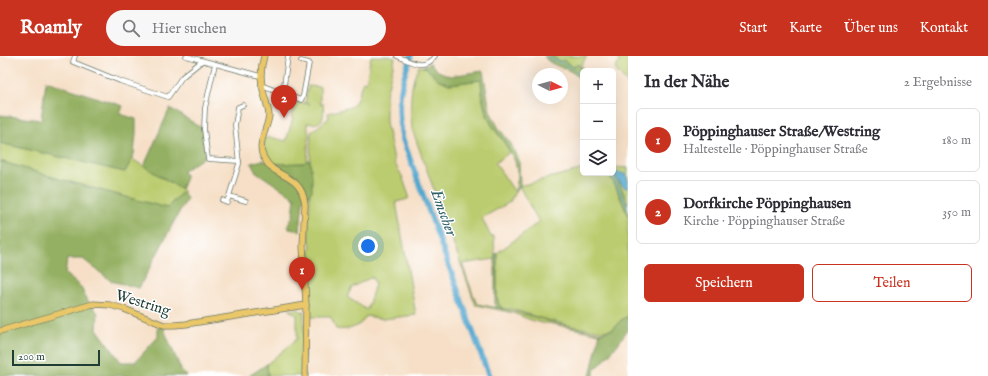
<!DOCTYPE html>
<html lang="de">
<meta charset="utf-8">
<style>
body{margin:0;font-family:"IM FELL English",serif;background:#f7f7f7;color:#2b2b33}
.controls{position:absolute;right:12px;top:12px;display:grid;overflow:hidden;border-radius:6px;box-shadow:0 4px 16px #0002}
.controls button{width:36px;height:36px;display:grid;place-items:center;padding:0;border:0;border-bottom:1px solid #e1e1e2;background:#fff;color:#2b2b33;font:20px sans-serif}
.compass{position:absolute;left:532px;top:12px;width:36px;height:36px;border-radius:50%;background:#fff;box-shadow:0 4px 16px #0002;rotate:96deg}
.scale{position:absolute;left:12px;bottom:10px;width:88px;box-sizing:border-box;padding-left:4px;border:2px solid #1f3d34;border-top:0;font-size:11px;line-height:14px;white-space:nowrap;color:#1f3d34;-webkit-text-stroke:3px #fff;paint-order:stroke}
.you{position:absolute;left:368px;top:190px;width:14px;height:14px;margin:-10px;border:3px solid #fff;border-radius:50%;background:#1a73e8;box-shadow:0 0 0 6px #1a73e833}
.badge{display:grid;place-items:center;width:26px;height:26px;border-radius:50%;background:#c8321e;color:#fff;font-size:13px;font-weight:700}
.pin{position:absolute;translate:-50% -33px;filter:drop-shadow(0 1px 2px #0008)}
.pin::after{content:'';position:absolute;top:21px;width:14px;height:12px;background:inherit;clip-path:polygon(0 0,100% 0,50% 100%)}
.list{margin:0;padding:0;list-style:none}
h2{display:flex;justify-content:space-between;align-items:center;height:52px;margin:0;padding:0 16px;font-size:17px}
h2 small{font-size:13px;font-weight:400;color:#7c7c81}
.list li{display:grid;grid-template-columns:26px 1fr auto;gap:12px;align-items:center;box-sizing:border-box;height:64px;margin:0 8px 8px;padding:0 8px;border:1px solid #e1e1e2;border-radius:6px}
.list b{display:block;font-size:15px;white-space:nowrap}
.list p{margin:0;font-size:13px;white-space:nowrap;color:#7c7c81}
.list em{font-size:13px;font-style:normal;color:#7c7c81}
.actions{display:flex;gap:8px;padding:12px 16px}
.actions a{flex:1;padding:9px 0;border:1px solid #c8321e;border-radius:6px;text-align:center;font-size:14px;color:#c8321e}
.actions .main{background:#c8321e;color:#fff}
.icon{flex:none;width:22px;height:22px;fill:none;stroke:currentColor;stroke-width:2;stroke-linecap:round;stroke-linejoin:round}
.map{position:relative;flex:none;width:628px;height:320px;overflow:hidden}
header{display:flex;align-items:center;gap:24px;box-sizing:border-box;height:56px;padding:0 20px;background:#c8321e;color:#fff}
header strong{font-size:19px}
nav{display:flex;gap:22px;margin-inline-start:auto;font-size:14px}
.search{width:280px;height:36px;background:#f7f7f7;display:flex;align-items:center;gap:10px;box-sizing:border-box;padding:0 14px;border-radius:22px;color:#7c7c81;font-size:15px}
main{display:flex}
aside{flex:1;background:#fff}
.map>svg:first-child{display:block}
.green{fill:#bbcc6f;stroke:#6d8452;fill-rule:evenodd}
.forest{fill:#94b062;stroke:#5a764b}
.water{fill:#53a7cf;stroke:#397282}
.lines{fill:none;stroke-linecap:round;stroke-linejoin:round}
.stream{stroke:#53a7cf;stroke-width:1}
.river{stroke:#53a7cf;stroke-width:5.5}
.minor-casing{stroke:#6a7667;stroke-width:5.5}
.major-casing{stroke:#6a7667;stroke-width:7}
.minor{stroke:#fff;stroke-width:4}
.major{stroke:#eac769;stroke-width:5.5}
.labels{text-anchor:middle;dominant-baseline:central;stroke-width:3;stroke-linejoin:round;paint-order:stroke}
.street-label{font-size:15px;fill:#1f3d34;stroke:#fff}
.water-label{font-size:16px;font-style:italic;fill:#31626a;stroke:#fff}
</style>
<header>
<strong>Roamly</strong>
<div class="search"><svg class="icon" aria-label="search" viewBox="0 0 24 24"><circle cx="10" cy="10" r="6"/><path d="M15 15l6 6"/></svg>Hier suchen</div>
<nav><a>Start</a><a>Karte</a><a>Über uns</a><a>Kontakt</a></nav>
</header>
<main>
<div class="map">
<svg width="628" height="320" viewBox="0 0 628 320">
<rect width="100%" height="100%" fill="#fff"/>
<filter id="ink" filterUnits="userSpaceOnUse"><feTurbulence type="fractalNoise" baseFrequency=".025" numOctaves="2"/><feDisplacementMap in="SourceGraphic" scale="8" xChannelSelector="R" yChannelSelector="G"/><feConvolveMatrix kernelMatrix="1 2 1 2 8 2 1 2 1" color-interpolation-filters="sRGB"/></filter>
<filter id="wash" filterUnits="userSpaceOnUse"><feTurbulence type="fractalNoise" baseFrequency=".012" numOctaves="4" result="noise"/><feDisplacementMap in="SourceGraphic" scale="16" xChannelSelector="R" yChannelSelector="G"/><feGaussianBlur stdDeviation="0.9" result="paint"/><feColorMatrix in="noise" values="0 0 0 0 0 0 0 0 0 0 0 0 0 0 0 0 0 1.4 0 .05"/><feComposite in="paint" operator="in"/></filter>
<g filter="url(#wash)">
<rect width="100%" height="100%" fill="#f6dfc6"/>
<!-- green -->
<g class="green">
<path d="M 371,0 L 392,0 L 395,2 L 386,39 L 386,66 L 395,108 L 402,120 L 409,140 L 408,143 L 396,146 L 416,259 L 383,263 L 366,260 C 362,271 347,275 336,273 L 331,261 L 309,261 L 305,195 L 307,194 L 315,207 L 309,194 L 311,193 L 308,171 L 310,136 L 312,130 L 310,105 L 311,76 L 329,62 L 328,57 L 351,51 L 356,45 L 363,25 L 366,26 ZM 372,221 L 375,228 L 367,254 L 347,241 L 352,231 Z"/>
<path d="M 552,0 L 587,0 L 581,9 L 582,11 L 581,12 L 579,9 L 577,9 L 573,11 L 568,8 L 567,6 L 559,5 Z"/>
<path d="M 617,0 L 628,0 L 628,28 L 615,13 L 619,6 Z"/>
<path d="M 419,10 L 425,11 L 438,23 L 451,28 L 481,24 C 481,40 484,59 494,72 C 499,80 505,87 510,96 L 495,107 L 515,136 L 510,146 L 482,162 L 491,181 L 493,180 L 494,182 L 495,203 L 462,208 L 476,246 L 478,248 L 516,256 L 566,270 L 600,277 L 600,278 L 548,267 L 542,267 L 531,264 L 513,257 L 477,249 L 476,250 L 412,73 C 410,55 409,26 419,10 Z"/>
<path d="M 308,30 L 320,31 L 320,48 L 323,48 C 325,62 323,70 307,67 L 309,80 L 307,104 L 304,107 L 272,108 C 263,102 263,92 265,82 L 270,81 L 286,85 L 293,62 L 291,61 L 294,50 L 297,46 L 310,48 L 305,47 Z"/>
<path d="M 0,87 L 125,116 L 132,103 L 181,133 L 183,135 L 167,152 L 59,123 L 0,105 Z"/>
<path d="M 613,111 L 628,112 L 628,148 C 625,143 624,137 622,133 C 618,126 613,119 613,111 Z"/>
<path d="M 583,113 L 583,117 L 608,117 L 615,129 L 628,160 L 628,260 L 621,264 L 613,273 L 602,275 L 576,271 L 540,262 L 511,253 L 504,253 L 499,249 L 497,241 L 497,197 L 539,166 L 519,130 Z"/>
<path d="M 299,253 L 301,256 L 304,255 L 304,320 L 268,320 L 267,308 L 297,283 L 297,259 L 289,254 Z"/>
</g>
<!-- forest -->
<g class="forest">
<path d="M 544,0 L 552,0 L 559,5 L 564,4 L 573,11 L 578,8 L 581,12 L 582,11 L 584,15 L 583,15 L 583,34 C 582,30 580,24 578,21 C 570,11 551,12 544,0 Z"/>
<path d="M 430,7 L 438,15 L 450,20 L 483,15 L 490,55 L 498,71 L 511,88 L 519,104 L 520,130 L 515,136 L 518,120 L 515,105 L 502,82 L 493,71 L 488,61 L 484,48 L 481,24 L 449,28 L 438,23 L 425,11 L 422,11 Z"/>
<path d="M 46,25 L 123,50 L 120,58 L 136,63 L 136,77 L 134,98 L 132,103 L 125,116 L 0,87 L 0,59 L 41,64 Z"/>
<path d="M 170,52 L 203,73 L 206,100 L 183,115 L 186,122 L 181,133 L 144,110 Z"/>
<path d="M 263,104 L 272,108 L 304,107 L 307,104 L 310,105 L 312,120 L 312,135 L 303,145 L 300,175 L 289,173 L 288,169 L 293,160 L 295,142 L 255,115 L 251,107 Z"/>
<path d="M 0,105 L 59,123 L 167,152 L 183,135 L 187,143 L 177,160 L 139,232 L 111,225 L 83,203 L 67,203 L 65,218 L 81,231 L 86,243 L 98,257 L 97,273 L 121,306 L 135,306 L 158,281 L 158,271 L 164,271 L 165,276 L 182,316 L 187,320 L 0,320 Z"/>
<path d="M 613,115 C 621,131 628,143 628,160 L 615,129 L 608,117 L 613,117 Z"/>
<path d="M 497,197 L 497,241 L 499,249 L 503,253 L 495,251 L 495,198 Z"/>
<path d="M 628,260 L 628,273 L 618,288 L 602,307 L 594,314 L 594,320 L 590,320 L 600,277 L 613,273 L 621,264 Z"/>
<path d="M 267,308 L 268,320 L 249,320 Z"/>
</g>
<!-- water -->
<path class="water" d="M 616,116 L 625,118 L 628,125 L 628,131 L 626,132 C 621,130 620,125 616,122 Z"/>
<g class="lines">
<!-- stream -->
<g class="stream">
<path d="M 547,0 C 551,4 554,4 559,6 C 571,10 578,16 583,27"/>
<path d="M 611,117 L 628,153"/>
</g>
<!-- river -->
<path class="river" d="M 411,0 C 400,29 396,50 402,81 L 489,320"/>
</g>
</g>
<g filter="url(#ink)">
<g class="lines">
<defs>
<g id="minor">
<path d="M 75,0 L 73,6 L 120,25 L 168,41 L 182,21 L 202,5"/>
<path d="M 186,0 L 260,20"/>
<path d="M 397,0 C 412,6 423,15 435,0"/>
<path d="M 215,8 L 205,52 L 204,73 L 208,103 L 239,105"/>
<path d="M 261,29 L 301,44 L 303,40 L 309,7 L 301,5"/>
<path d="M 283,37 L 288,0"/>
<path d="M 243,49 L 238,51 L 235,69 L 239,108 L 229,140 L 246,145"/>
<path d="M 222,144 L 227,146 L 229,140"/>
</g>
<g id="major">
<path d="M 264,0 C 259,17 261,29 266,45 C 267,50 269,55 269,60 C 267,74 256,89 264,102 C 275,124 301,116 305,148 L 303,190 L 306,249 L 305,320"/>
<path d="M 0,275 L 93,248 L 110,249 L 124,253 L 164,269 L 174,269 L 186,268 L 306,249"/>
</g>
</defs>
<!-- minor casing -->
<use href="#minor" class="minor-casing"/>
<!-- major casing -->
<use href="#major" class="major-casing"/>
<!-- minor -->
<use href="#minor" class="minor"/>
<!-- major -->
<use href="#major" class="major"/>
</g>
</g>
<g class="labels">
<!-- street labels -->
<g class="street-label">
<text transform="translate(143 247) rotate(17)">Westring</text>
</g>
<!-- water labels -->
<g class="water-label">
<text transform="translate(443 157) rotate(70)">Emscher</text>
</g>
</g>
</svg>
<div class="controls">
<button>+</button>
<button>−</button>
<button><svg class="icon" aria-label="layers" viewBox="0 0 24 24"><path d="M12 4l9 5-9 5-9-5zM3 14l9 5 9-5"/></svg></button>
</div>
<svg class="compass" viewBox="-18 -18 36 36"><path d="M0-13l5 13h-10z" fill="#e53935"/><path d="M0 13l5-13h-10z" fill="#7c7c81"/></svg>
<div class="scale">200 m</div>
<div class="you"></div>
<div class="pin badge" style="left:302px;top:234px">1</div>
<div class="pin badge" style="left:284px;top:62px">2</div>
</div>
<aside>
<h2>In der Nähe<small>2 Ergebnisse</small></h2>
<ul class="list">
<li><span class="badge">1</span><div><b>Pöppinghauser Straße/Westring</b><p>Haltestelle · Pöppinghauser Straße</p></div><em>180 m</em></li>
<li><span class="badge">2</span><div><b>Dorfkirche Pöppinghausen</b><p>Kirche · Pöppinghauser Straße</p></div><em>350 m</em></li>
</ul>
<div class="actions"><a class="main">Speichern</a><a>Teilen</a></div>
</aside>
</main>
